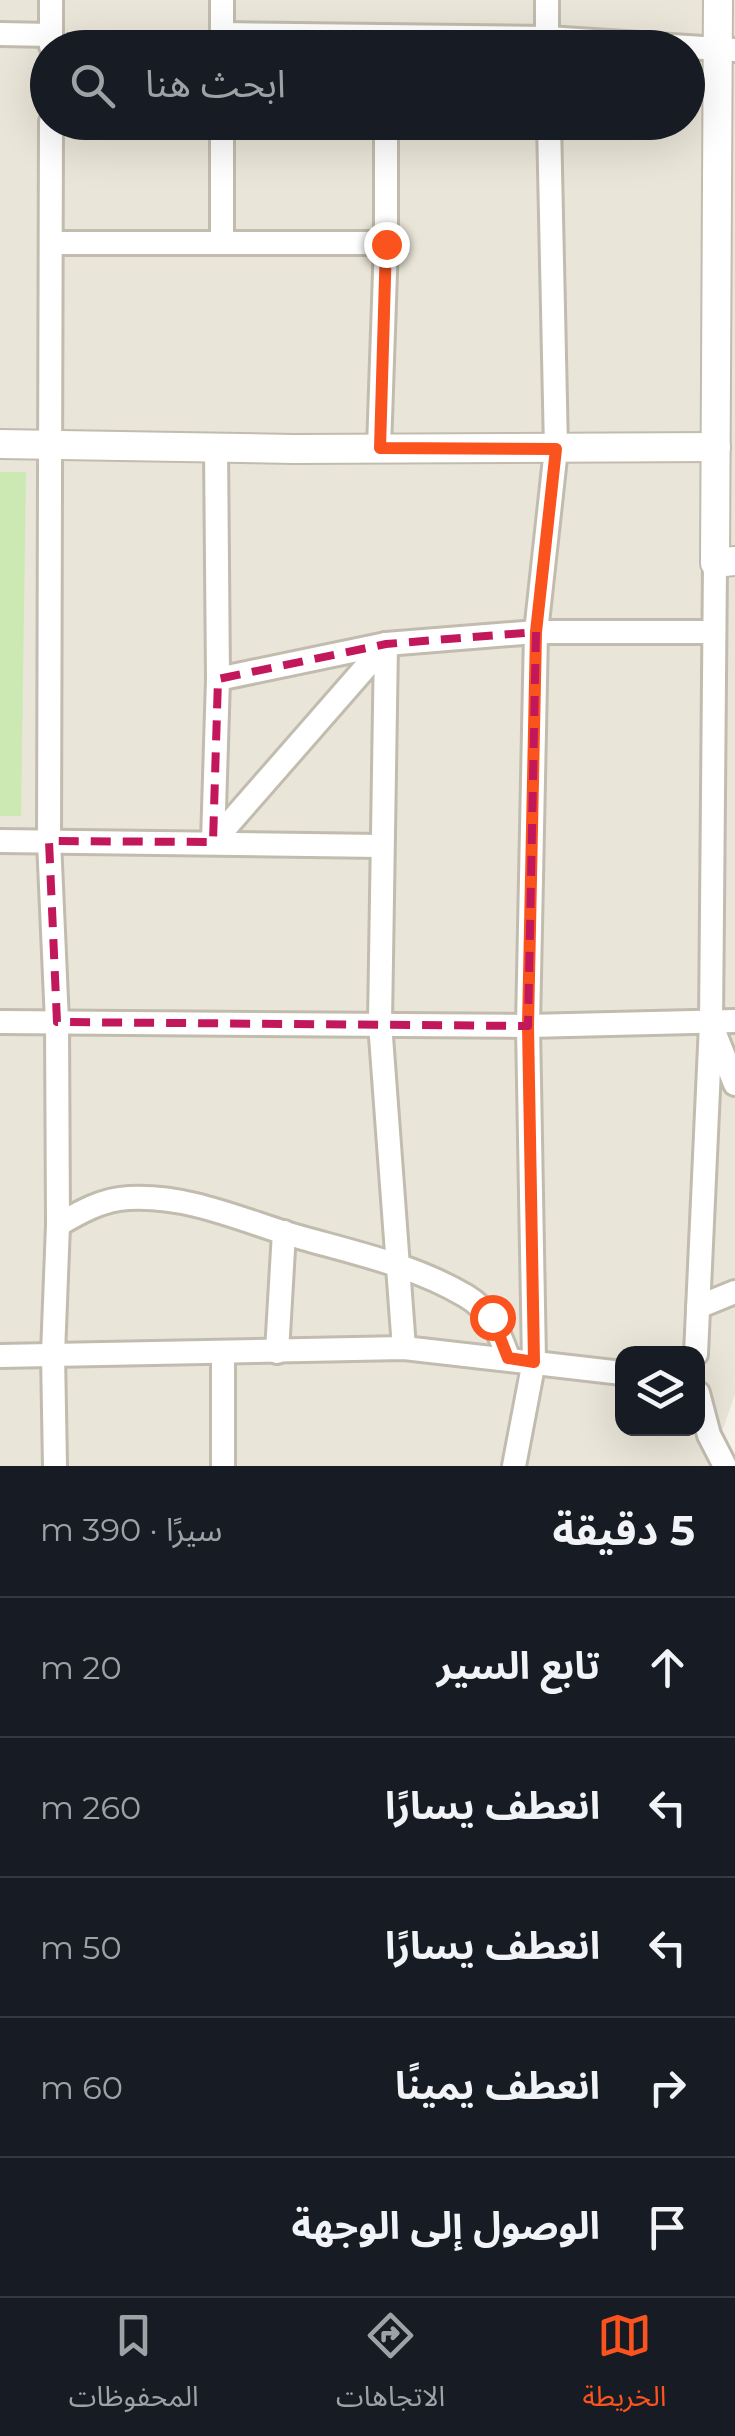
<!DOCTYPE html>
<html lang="ar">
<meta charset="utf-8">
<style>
body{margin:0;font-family:Montserrat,"Noto Sans Arabic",sans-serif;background:#20242c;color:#f1f3f6;direction:rtl}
.controls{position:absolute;right:30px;bottom:30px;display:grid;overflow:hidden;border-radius:20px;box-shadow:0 10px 40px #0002}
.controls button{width:90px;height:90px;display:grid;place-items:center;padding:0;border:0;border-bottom:2px solid #363941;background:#171b24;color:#f1f3f6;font:50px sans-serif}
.stop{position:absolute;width:30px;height:30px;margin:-22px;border:8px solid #fa531d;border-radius:50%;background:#fff}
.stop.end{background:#fa531d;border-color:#fff;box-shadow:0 2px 10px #0008}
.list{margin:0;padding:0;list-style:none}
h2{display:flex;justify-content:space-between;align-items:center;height:130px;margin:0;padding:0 40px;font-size:42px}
h2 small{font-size:32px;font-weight:400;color:#9ea1a6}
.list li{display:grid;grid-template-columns:65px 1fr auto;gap:30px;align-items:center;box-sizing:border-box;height:140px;padding:0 40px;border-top:2px solid #363941}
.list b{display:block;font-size:38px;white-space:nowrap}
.list em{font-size:32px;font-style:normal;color:#9ea1a6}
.icon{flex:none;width:55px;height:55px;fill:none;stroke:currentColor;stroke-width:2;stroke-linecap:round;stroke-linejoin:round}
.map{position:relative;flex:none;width:735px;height:1466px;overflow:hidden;direction:ltr}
.search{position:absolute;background:#171b24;box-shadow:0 10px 40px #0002;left:30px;right:30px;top:30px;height:110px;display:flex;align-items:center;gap:25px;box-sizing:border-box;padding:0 35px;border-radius:55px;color:#9ea1a6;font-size:38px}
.sheet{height:830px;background:#171b24}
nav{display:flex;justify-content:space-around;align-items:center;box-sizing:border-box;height:140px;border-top:2px solid #363941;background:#171b24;font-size:28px;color:#9ea1a6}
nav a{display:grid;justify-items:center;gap:5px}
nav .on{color:#fa531d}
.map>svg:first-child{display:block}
.residential{fill:#e9e5d8;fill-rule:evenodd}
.green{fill:#cce9b4}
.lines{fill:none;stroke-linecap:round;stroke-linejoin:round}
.minor-casing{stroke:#c1bcad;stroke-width:28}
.tertiary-casing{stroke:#c1bcad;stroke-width:32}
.minor{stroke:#fff;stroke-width:22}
.tertiary{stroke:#fff;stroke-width:28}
.route{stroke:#fa531d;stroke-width:12}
.marked{fill:none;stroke:#c2185b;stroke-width:8;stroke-dasharray:20 12;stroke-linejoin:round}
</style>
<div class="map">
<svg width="735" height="1466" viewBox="0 0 735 1466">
<rect width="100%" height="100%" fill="#f5f3ea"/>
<!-- residential -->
<path class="residential" d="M 0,0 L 735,0 L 735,1394 L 710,1466 L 0,1466 ZM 48,48 L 688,48 L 688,122 L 48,122 ZM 622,1354 L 698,1354 L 698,1428 L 622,1428 Z"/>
<!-- green -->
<path class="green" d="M 0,472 L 26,472 L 21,816 L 0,816 Z"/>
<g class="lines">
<defs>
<g id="minor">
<path d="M 222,0 L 222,46"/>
<path d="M 547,0 L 547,48"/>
<path d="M 0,34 L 51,35"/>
<path d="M 222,34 L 547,38 L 735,50"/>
<path d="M 51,46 L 51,0"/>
<path d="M 51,122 L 49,841 L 57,1022 L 58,1225 L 53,1354 L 55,1466"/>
<path d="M 222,122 L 222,241"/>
<path d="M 52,243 L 386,243"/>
<path d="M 379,448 L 386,243 L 386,122"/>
<path d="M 386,644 L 380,1023 L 404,1348"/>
<path d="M 218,679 L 386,644 L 536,632 L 714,632"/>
<path d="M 0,841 L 381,846"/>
<path d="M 213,842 L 218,679 L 216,447"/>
<path d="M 213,842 L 386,644"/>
<path d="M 0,1022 L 528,1026 L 735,1021"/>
<path d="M 714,1031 L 735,1084"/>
<path d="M 58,1225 C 80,1212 103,1199 129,1198 C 184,1195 235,1217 285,1233 C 346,1251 410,1263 466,1296 C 490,1310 499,1332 508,1357"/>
<path d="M 698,1307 L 735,1292"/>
<path d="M 277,1352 L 284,1232"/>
<path d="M 223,1354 L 223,1466"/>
<path d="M 696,1354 L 711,1024 L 715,563"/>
<path d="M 0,1356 L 404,1348 L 622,1373"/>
<path d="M 698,1393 L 709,1435 L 725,1466"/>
<path d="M 514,1466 L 534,1361 L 528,1026 L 536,632 L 556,449 L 549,122"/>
</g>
<g id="tertiary">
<path d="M 718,0 L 715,563 L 735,561"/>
<path d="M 0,444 L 294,449 L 716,447"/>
</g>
</defs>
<!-- minor casing -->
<use href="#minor" class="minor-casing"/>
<!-- tertiary casing -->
<use href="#tertiary" class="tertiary-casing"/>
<!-- minor -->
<use href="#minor" class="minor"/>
<!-- tertiary -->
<use href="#tertiary" class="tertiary"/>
</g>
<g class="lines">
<!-- route -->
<path class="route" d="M 386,244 L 380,448 L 556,449 L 536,632 L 528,1026 L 534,1362 L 508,1358 L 492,1317"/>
</g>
<!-- marked area -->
<path class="marked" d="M 536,632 L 528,1026 L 57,1022 L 49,841 L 213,842 L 218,679 L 386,644 Z"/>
</svg>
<div class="controls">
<button><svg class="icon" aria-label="layers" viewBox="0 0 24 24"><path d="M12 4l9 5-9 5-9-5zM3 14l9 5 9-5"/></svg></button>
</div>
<div class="stop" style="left:492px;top:1317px"></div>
<div class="stop end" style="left:386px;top:244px"></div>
<div class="search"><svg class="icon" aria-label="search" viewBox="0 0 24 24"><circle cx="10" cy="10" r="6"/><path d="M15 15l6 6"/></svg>ابحث هنا</div>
</div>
<section class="sheet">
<h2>5 دقيقة<small>سيرًا · 390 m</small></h2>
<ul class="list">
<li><svg class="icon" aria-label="ahead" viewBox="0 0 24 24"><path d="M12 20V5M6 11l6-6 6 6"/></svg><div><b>تابع السير</b></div><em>20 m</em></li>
<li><svg class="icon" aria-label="left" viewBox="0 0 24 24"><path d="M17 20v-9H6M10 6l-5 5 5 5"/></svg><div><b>انعطف يسارًا</b></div><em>260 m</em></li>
<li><svg class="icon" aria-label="left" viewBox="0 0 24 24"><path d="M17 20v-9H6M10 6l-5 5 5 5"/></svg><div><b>انعطف يسارًا</b></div><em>50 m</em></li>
<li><svg class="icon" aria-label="right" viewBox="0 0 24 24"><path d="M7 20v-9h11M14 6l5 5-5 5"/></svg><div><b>انعطف يمينًا</b></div><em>60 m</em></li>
<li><svg class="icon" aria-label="arrive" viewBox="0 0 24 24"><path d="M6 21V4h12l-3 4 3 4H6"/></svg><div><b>الوصول إلى الوجهة</b></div></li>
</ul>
</section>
<nav>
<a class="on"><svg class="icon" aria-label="map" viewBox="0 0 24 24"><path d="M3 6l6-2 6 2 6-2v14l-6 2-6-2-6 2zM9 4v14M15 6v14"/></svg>الخريطة</a>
<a><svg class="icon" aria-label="directions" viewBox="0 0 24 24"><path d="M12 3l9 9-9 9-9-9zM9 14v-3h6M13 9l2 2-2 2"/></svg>الاتجاهات</a>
<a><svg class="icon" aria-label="saved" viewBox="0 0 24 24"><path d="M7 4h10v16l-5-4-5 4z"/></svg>المحفوظات</a>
</nav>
